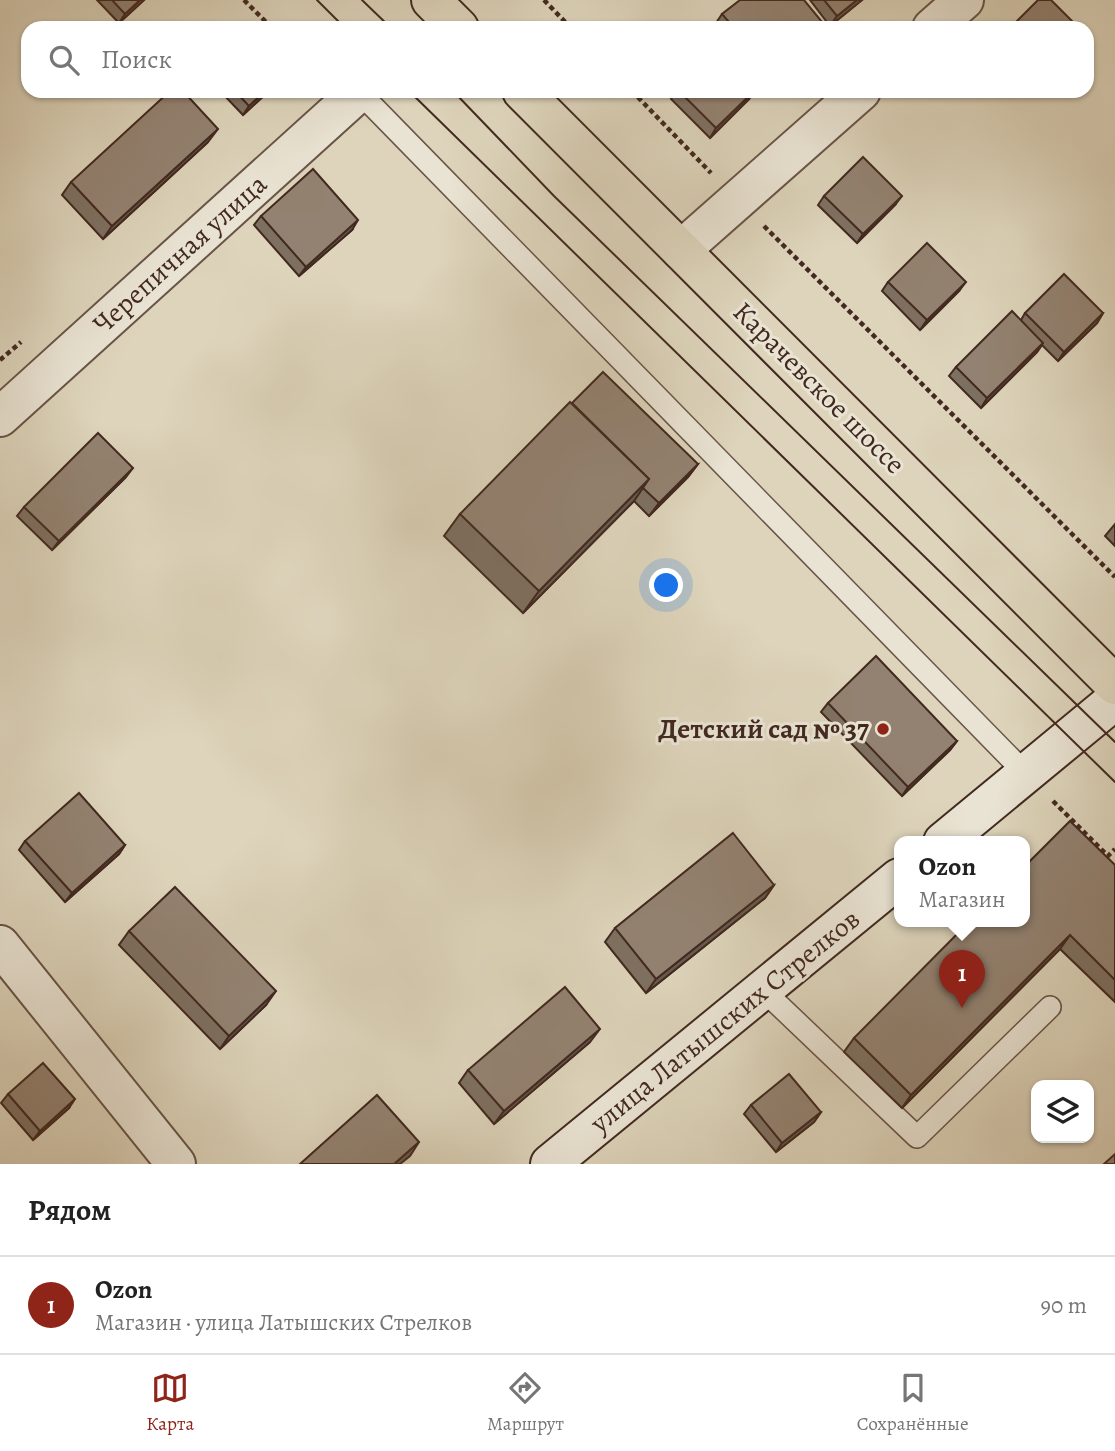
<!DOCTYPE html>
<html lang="ru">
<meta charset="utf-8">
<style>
body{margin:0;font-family:Alegreya,serif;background:#f6f6f6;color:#222}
.controls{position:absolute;right:21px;bottom:21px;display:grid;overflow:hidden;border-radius:14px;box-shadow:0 2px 5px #0004}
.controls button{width:63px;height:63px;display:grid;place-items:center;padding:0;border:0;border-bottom:2px solid #e0e0e0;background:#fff;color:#222;font:35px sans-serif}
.you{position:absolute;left:667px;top:586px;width:24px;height:24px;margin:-18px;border:5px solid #fff;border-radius:50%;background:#1a73e8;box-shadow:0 0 0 10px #1a73e833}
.badge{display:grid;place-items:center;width:46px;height:46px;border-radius:50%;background:#8f2418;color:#fff;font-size:23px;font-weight:700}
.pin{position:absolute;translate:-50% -58px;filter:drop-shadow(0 2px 4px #0008)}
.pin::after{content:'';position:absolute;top:37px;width:24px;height:21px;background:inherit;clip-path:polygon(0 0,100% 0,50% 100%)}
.popup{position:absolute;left:894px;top:836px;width:136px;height:91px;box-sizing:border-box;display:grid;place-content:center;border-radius:14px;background:#fff;filter:drop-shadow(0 2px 5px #0005);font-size:23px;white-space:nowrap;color:#767676}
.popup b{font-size:26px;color:#222}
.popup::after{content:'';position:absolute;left:50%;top:100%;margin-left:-14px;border:14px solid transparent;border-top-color:#fff}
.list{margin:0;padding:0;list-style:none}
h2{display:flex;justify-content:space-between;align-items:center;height:91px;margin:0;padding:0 28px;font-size:30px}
h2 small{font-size:23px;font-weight:400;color:#767676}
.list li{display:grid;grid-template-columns:46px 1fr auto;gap:21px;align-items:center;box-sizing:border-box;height:98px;padding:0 28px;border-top:2px solid #e0e0e0}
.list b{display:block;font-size:26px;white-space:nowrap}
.list p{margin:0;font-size:23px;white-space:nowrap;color:#767676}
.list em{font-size:23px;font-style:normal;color:#767676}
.icon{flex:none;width:38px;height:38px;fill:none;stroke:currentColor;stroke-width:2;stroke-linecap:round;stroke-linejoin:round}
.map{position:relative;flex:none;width:1115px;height:1164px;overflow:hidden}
.search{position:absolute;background:#fff;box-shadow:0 2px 5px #0004;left:21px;right:21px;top:21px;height:77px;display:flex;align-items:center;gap:18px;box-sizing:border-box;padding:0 24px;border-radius:21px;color:#767676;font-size:26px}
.sheet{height:189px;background:#fff}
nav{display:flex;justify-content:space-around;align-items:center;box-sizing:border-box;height:98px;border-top:2px solid #e0e0e0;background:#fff;font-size:19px;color:#767676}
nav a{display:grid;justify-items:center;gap:4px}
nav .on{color:#8f2418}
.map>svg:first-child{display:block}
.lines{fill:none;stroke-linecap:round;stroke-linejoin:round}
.lane-casing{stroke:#695447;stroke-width:24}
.street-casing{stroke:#695447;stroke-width:42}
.secondary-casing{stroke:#422920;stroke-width:42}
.highway-casing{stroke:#422920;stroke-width:42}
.path{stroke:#422920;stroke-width:4.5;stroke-dasharray:5 3.5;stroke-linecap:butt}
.lane{stroke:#e9e3d3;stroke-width:21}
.street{stroke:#e9e3d3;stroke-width:38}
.secondary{stroke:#e9e3d3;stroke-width:38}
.highway{stroke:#ddd4bb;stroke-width:38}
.tram{stroke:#422920;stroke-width:2}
.wall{fill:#7e7061;stroke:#422920;stroke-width:2}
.shaded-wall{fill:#675b4f;stroke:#422920;stroke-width:2}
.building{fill:#938271;stroke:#422920;stroke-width:2}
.poi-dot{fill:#8f2418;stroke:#e9e3d3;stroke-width:2.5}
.labels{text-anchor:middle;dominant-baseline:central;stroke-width:6;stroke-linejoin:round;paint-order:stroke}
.street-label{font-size:28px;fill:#422920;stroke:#e9e3d3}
.poi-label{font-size:28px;font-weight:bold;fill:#422920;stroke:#e9e3d3;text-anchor:end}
</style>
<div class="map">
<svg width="1115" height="1164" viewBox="0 0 1115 1164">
<rect width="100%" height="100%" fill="#ddd4bb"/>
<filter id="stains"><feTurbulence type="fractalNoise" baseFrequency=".00286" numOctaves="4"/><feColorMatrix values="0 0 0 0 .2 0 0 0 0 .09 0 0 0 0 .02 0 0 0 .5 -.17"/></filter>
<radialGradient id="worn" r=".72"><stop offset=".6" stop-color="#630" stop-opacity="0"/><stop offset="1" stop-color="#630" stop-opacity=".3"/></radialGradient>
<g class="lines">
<defs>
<g id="lane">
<path d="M 359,92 L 1026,774"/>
<path d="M 763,990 L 917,1137 L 1050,1007"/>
</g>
<g id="street">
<path d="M 932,28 L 964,0"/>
<path d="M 681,250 L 861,91"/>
<path d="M 0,417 L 360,91"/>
<path d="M 0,945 L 176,1164"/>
</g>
<g id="secondary">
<path d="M 943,842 L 1115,700"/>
<path d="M 550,1164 L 899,878"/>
</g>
<g id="highway">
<path d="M 431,0 L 459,28"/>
<path d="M 522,91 L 1115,685"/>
</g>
</defs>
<!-- lane casing -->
<use href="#lane" class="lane-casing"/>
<!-- street casing -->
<use href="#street" class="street-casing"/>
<!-- secondary casing -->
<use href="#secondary" class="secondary-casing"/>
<!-- highway casing -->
<use href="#highway" class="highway-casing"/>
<!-- path -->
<g class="path">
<path d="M 244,0 L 272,28"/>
<path d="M 544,0 L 571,28"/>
<path d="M 632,91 L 711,173"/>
<path d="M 764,226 L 1115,577"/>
<path d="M 0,360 L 21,342"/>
<path d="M 1053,801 L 1108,856 L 1115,849"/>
</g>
<!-- lane -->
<use href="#lane" class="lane"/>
<!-- street -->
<use href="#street" class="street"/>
<!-- secondary -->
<use href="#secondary" class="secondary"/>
<!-- highway -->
<use href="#highway" class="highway"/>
<!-- tram -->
<g class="tram">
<path d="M 317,0 L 345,28"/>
<path d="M 362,0 L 391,28"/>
<path d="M 409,91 L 1115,782"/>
<path d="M 453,91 L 554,196 L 1115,742"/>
</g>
</g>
<!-- wall -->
<g class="wall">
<path d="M 97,0 L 144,0 L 119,23 Z"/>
<path d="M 810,0 L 862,0 L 830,26 Z"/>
<path d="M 722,14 L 827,28 L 720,28 L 716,23 Z"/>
<path d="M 220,91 L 269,91 L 243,115 Z"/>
<path d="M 677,91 L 754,91 L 749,99 L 710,138 L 671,99 Z"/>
<path d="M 208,142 L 103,239 L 62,195 L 71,182 Z"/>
<path d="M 824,196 L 895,205 L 857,243 L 818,205 Z"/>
<path d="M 261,216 L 352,230 L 299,276 L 254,225 Z"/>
<path d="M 888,282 L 959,291 L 920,330 L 882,291 Z"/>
<path d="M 1025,313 L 1103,313 L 1097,323 L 1058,361 L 1042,345 L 1037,352 L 981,408 L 949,376 L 956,367 L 1021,320 Z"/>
<path d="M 698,464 L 688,477 L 649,516 L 634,501 L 523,613 L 444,536 L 460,514 Z"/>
<path d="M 126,477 L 52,550 L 17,516 L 24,507 Z"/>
<path d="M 1115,524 L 1115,546 L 1105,536 Z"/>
<path d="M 828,703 L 957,741 L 950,750 L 902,796 L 821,712 Z"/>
<path d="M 25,841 L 125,845 L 119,854 L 65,902 L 19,850 Z"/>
<path d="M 1115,865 L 1115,1002 L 1060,949 L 902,1108 L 844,1052 L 854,1038 Z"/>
<path d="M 774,885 L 765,898 L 646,993 L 605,942 L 615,928 Z"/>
<path d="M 129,931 L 266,1005 L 220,1049 L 119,945 Z"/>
<path d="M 590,1042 L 494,1124 L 459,1083 L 468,1070 Z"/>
<path d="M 8,1094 L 69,1108 L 33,1140 L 1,1103 Z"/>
<path d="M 751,1105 L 821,1112 L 814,1122 L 776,1152 L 744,1114 Z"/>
</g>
<!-- shaded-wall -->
<g class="shaded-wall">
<path d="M 140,0 L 144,0 L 119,23 L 125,14 Z"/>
<path d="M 857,0 L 862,0 L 830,26 L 837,16 Z"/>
<path d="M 265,91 L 269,91 L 243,115 L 249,106 Z"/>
<path d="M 754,91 L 749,99 L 710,138 L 716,128 Z"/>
<path d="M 218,129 L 208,142 L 103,239 L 112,226 Z"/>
<path d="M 902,196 L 895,205 L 857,243 L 863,234 Z"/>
<path d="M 358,220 L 352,230 L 299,276 L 306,267 Z"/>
<path d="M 966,282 L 959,291 L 920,330 L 927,320 Z"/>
<path d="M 1103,313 L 1097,323 L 1058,361 L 1064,352 Z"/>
<path d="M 1043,343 L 1037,352 L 981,408 L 987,398 Z"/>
<path d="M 698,464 L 688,477 L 649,516 L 659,503 Z"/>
<path d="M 133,468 L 126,477 L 52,550 L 59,541 Z"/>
<path d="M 649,479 L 634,501 L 523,613 L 539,591 Z"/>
<path d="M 957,741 L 950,750 L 902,796 L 908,787 Z"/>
<path d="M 125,845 L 119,854 L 65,902 L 72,893 Z"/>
<path d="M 774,885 L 765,898 L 646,993 L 656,979 Z"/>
<path d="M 1070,935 L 1060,949 L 902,1108 L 911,1095 Z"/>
<path d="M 276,991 L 266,1005 L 220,1049 L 229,1036 Z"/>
<path d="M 600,1029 L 590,1042 L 494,1124 L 504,1111 Z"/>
<path d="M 75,1099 L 69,1108 L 33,1140 L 40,1131 Z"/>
<path d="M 821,1112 L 814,1122 L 776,1152 L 782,1143 Z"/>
<path d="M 419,1142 L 410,1156 L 400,1164 L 394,1164 Z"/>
</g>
<!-- building -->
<g class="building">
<path d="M 112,0 L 140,0 L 125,14 Z"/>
<path d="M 740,0 L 804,0 L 827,28 L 734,28 L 722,14 Z"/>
<path d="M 824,0 L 857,0 L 837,16 Z"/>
<path d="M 1038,0 L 1051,0 L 1079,28 L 1010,28 Z"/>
<path d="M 170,91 L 183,91 L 218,129 L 112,226 L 71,182 Z"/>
<path d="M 235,91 L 265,91 L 249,106 Z"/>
<path d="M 679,91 L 754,91 L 716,128 Z"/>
<path d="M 863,157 L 902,196 L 863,234 L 824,196 Z"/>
<path d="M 313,169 L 358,220 L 306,267 L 261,216 Z"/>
<path d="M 927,243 L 966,282 L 927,320 L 888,282 Z"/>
<path d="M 1064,274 L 1103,313 L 1064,352 L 1025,313 Z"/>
<path d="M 1012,311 L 1043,343 L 987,398 L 956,367 Z"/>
<path d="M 603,372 L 698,464 L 659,503 L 643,488 L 649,479 L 572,403 Z"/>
<path d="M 570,402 L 649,479 L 539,591 L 460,514 Z"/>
<path d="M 98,433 L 133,468 L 59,541 L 24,507 Z"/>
<path d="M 876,656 L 957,741 L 908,787 L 828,703 Z"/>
<path d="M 79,793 L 125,845 L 72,893 L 25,841 Z"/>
<path d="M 1070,821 L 1115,865 L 1115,980 L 1070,935 L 911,1095 L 854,1038 L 969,922 L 1025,922 L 1025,866 Z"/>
<path d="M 733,833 L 774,885 L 656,979 L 615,928 Z"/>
<path d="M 175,887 L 276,991 L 229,1036 L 129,931 Z"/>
<path d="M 565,987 L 600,1029 L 504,1111 L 468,1070 Z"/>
<path d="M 43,1063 L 75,1099 L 40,1131 L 8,1094 Z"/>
<path d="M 789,1074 L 821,1112 L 782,1143 L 751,1105 Z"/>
<path d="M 377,1095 L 419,1142 L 394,1164 L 300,1164 Z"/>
<path d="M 1115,1154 L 1115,1164 L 1104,1164 Z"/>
</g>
<!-- markers -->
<circle class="poi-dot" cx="883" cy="729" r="7"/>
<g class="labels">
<!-- street labels -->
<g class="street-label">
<text transform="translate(180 254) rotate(-42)">Черепичная улица</text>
<text transform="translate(819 388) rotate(45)">Карачевское шоссе</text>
<text transform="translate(725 1021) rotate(-39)">улица Латышских Стрелков</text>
</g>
<!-- poi labels -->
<g class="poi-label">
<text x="869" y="729">Детский сад № 37</text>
</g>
</g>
<rect width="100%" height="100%" filter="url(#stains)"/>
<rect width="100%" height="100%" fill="url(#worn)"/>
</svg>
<div class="controls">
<button><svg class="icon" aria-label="layers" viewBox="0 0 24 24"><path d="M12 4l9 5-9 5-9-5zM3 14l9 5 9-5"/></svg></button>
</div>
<div class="you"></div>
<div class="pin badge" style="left:962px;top:1008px">1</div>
<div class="popup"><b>Ozon</b>Магазин</div>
<div class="search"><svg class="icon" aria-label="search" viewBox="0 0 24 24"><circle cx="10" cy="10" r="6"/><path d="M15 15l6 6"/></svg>Поиск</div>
</div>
<section class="sheet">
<h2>Рядом<small></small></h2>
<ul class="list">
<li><span class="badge">1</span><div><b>Ozon</b><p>Магазин · улица Латышских Стрелков</p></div><em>90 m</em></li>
</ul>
</section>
<nav>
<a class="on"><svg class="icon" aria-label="map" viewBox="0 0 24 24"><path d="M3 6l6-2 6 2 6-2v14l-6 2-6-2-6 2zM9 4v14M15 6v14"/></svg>Карта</a>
<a><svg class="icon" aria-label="directions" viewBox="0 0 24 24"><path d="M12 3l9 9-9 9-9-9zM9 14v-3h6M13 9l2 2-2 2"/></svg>Маршрут</a>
<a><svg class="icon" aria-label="saved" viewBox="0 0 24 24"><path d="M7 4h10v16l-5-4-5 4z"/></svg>Сохранённые</a>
</nav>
